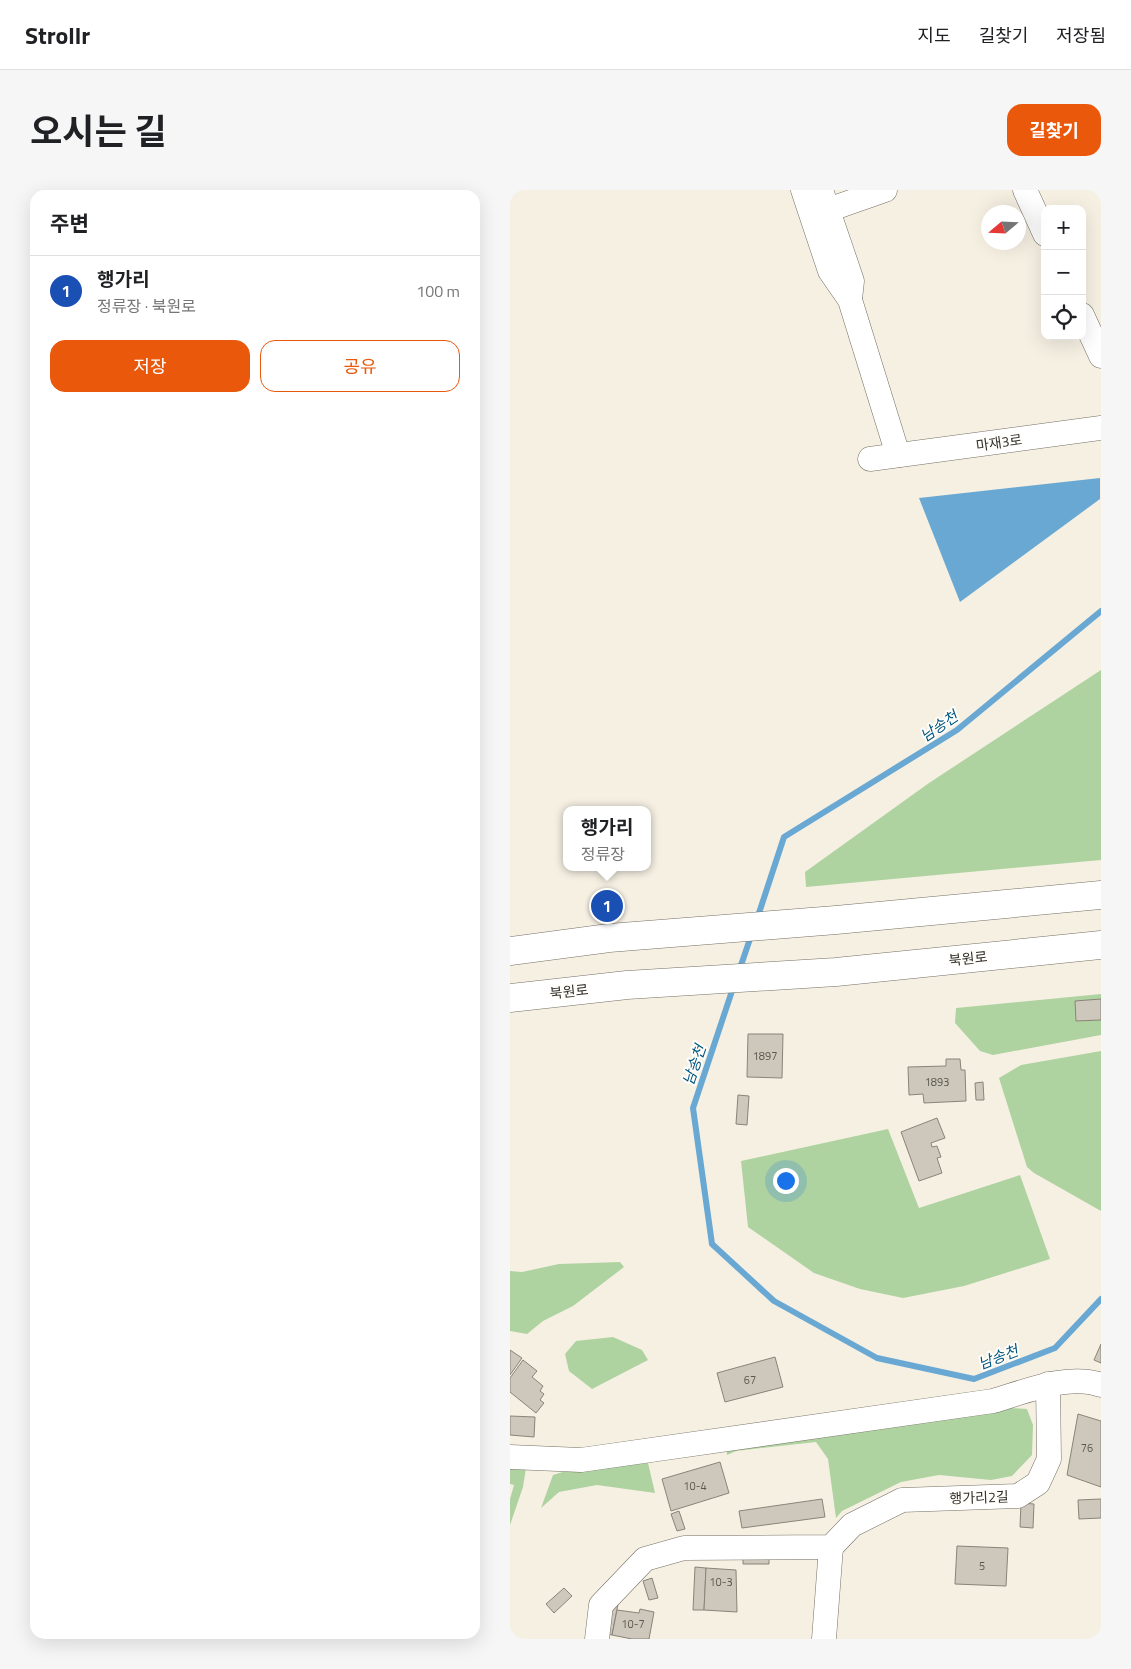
<!DOCTYPE html>
<html lang="ko">
<meta charset="utf-8">
<style>
body{margin:0;font-family:"Titillium Web","Noto Sans KR",sans-serif;background:#f6f6f6;color:#202124}
.controls{position:absolute;right:15px;top:15px;display:grid;overflow:hidden;border-radius:10px;box-shadow:0 5px 20px #0002}
.controls button{width:45px;height:45px;display:grid;place-items:center;padding:0;border:0;border-bottom:1px solid #e0e0e0;background:#fff;color:#202124;font:25px sans-serif}
.compass{position:absolute;left:471px;top:15px;width:45px;height:45px;border-radius:50%;background:#fff;box-shadow:0 5px 20px #0002;rotate:251deg}
.you{position:absolute;left:275px;top:990px;width:18px;height:18px;margin:-12px;border:4px solid #fff;border-radius:50%;background:#1a73e8;box-shadow:0 0 0 8px #1a73e833}
.badge{display:grid;place-items:center;width:32px;height:32px;border-radius:50%;background:#ea580c;color:#fff;font-size:16px;font-weight:700}
.pin{position:absolute;translate:-50% -50%;border:2px solid #fff;box-shadow:0 1px 5px #0006}
.popup{position:absolute;left:53px;top:616px;width:88px;height:65px;box-sizing:border-box;display:grid;place-content:center;border-radius:10px;background:#fff;filter:drop-shadow(0 1px 4px #0005);font-size:16px;white-space:nowrap;color:#757577}
.popup b{font-size:19px;color:#202124}
.popup::after{content:'';position:absolute;left:50%;top:100%;margin-left:-10px;border:10px solid transparent;border-top-color:#fff}
.list{margin:0;padding:0;list-style:none}
h2{display:flex;justify-content:space-between;align-items:center;height:65px;margin:0;padding:0 20px;font-size:21px}
h2 small{font-size:16px;font-weight:400;color:#757577}
.list li{display:grid;grid-template-columns:32px 1fr auto;gap:15px;align-items:center;box-sizing:border-box;height:70px;padding:0 20px;border-top:1px solid #e0e0e0}
.list b{display:block;font-size:19px;white-space:nowrap}
.list p{margin:0;font-size:16px;white-space:nowrap;color:#757577}
.list em{font-size:16px;font-style:normal;color:#757577}
.actions{display:flex;gap:10px;padding:15px 20px}
.actions a{flex:1;padding:11px 0;border:1px solid #ea580c;border-radius:15px;text-align:center;font-size:18px;color:#ea580c}
.actions .main{background:#ea580c;color:#fff}
.icon{flex:none;width:28px;height:28px;fill:none;stroke:currentColor;stroke-width:2;stroke-linecap:round;stroke-linejoin:round}
.map{position:relative;flex:none;width:591px;height:1449px;overflow:hidden;border-radius:15px}
header{display:flex;align-items:center;gap:30px;box-sizing:border-box;height:70px;padding:0 25px;background:#fff;border-bottom:1px solid #e0e0e0}
header strong{font-size:24px}
nav{display:flex;gap:28px;margin-inline-start:auto;font-size:18px}
.intro{display:flex;align-items:center;justify-content:space-between;box-sizing:border-box;height:120px;padding:0 30px}
h1{margin:0;font-size:35px}
.button{padding:12px 22px;border-radius:15px;background:#ea580c;color:#fff;font-size:18px;font-weight:700}
main{display:flex;gap:30px;padding:0 30px}
aside{flex:1;background:#fff;border-radius:15px;box-shadow:0 5px 20px #0002}
.map>svg:first-child{display:block}
.green{fill:#afd3a0}
.water{fill:#69a8d3}
.lines{fill:none;stroke-linecap:round;stroke-linejoin:round}
.stream{stroke:#69a8d3;stroke-width:6}
.building{fill:#cdc8bb;stroke:#898478}
.minor-casing{stroke:#757064;stroke-width:25}
.tertiary-casing{stroke:#757064;stroke-width:29}
.minor{stroke:#fff;stroke-width:24}
.tertiary{stroke:#fff;stroke-width:28}
.labels{text-anchor:middle;dominant-baseline:central;stroke-width:4;stroke-linejoin:round;paint-order:stroke}
.number-label{font-size:11px;fill:#5a5750}
.street-label{font-size:14px;fill:#33312c;stroke:#fffefb}
.water-label{font-size:15px;font-style:italic;fill:#02567f;stroke:#fffefb}
</style>
<header>
<strong>Strollr</strong>
<nav><a>지도</a><a>길찾기</a><a>저장됨</a></nav>
</header>
<div class="intro"><h1>오시는 길</h1><a class="button">길찾기</a></div>
<main>
<aside>
<h2>주변<small></small></h2>
<ul class="list">
<li><span class="badge" style="background:#1a4fb4">1</span><div><b>행가리</b><p>정류장 · 북원로</p></div><em>100 m</em></li>
</ul>
<div class="actions"><a class="main">저장</a><a>공유</a></div>
</aside>
<div class="map">
<svg width="591" height="1449" viewBox="0 0 591 1449">
<rect width="100%" height="100%" fill="#f6f0e3"/>
<!-- green -->
<g class="green">
<path d="M 591,480 L 591,670 L 296,697 L 295,682 L 419,593 Z"/>
<path d="M 591,804 L 591,845 L 483,865 L 470,861 L 445,833 L 446,818 Z"/>
<path d="M 591,861 L 591,1021 L 524,983 L 517,977 L 489,888 L 511,875 Z"/>
<path d="M 378,939 L 409,1018 L 510,985 L 540,1069 L 454,1096 L 393,1108 L 350,1099 L 304,1083 L 238,1037 L 231,971 Z"/>
<path d="M 110,1072 L 114,1077 L 63,1116 L 33,1131 L 17,1144 L 0,1141 L 0,1081 L 12,1082 L 49,1074 Z"/>
<path d="M 103,1147 L 132,1160 L 138,1170 L 82,1199 L 59,1181 L 55,1164 L 66,1151 Z"/>
<path d="M 500,1218 L 517,1219 L 523,1235 L 522,1265 L 502,1286 L 481,1290 L 429,1285 L 391,1292 L 332,1321 L 326,1328 L 318,1269 L 306,1252 L 226,1261 L 217,1265 L 216,1256 Z"/>
<path d="M 138,1273 L 145,1303 L 87,1295 L 49,1302 L 31,1318 L 43,1285 L 56,1281 Z"/>
<path d="M 0,1278 L 16,1278 L 13,1297 L 0,1335 L 0,1309 L 4,1295 L 0,1294 Z"/>
</g>
<!-- water -->
<path class="water" d="M 590,288 L 590,309 L 450,412 L 409,308 Z"/>
<g class="lines">
<!-- stream -->
<g class="stream">
<path d="M 247,729 L 274,647 L 447,540 L 591,421"/>
<path d="M 229,781 L 242,743"/>
<path d="M 224,795 L 183,918 L 202,1054 L 264,1111 L 367,1168 L 464,1189 L 545,1158 L 591,1109"/>
</g>
</g>
<!-- building -->
<g class="building">
<path d="M 591,809 L 591,830 L 566,831 L 565,811 Z"/>
<path d="M 238,844 L 273,844 L 272,888 L 237,887 Z"/>
<path d="M 436,869 L 450,869 L 451,880 L 455,880 L 456,911 L 414,913 L 413,904 L 399,905 L 398,877 L 436,876 Z"/>
<path d="M 473,892 L 474,910 L 466,910 L 465,893 Z"/>
<path d="M 228,905 L 239,906 L 237,935 L 226,934 Z"/>
<path d="M 427,928 L 435,948 L 421,953 L 422,957 L 427,956 L 431,967 L 427,968 L 432,983 L 409,991 L 391,942 Z"/>
<path d="M 591,1154 L 591,1173 L 584,1170 Z"/>
<path d="M 0,1160 L 12,1168 L 0,1185 Z"/>
<path d="M 265,1167 L 273,1197 L 215,1212 L 207,1183 Z"/>
<path d="M 13,1170 L 27,1181 L 22,1187 L 33,1196 L 30,1201 L 34,1204 L 30,1210 L 34,1213 L 26,1223 L 0,1202 L 0,1188 Z"/>
<path d="M 568,1224 L 591,1231 L 591,1297 L 557,1285 Z"/>
<path d="M 0,1226 L 25,1227 L 24,1247 L 0,1245 Z"/>
<path d="M 210,1272 L 219,1303 L 161,1321 L 152,1289 Z"/>
<path d="M 312,1309 L 315,1327 L 232,1338 L 229,1321 Z"/>
<path d="M 591,1309 L 591,1328 L 569,1329 L 568,1310 Z"/>
<path d="M 511,1313 L 524,1314 L 523,1338 L 510,1337 Z"/>
<path d="M 169,1321 L 175,1339 L 167,1341 L 161,1324 Z"/>
<path d="M 447,1356 L 498,1358 L 496,1396 L 445,1394 Z"/>
<path d="M 259,1361 L 259,1374 L 233,1374 L 233,1362 Z"/>
<path d="M 185,1377 L 196,1378 L 194,1420 L 183,1420 Z"/>
<path d="M 196,1378 L 226,1380 L 227,1422 L 194,1420 Z"/>
<path d="M 142,1388 L 148,1408 L 139,1410 L 133,1391 Z"/>
<path d="M 54,1398 L 62,1406 L 44,1423 L 36,1414 Z"/>
<path d="M 105,1403 L 110,1404 L 102,1445 L 97,1444 Z"/>
<path d="M 130,1419 L 144,1422 L 139,1449 L 122,1449 L 102,1445 L 107,1420 L 129,1423 Z"/>
</g>
<g class="lines">
<defs>
<g id="minor">
<path d="M 293,0 L 320,81 L 340,110 L 388,265"/>
<path d="M 311,0 L 342,91 L 340,109"/>
<path d="M 515,0 L 535,44"/>
<path d="M 318,20 L 375,0"/>
<path d="M 572,125 L 591,166"/>
<path d="M 360,269 L 591,238"/>
<path d="M 0,1267 L 71,1270 L 483,1211 C 514,1202 559,1183 591,1195"/>
<path d="M 87,1449 L 91,1415 L 135,1369 L 174,1358 L 321,1357 L 342,1335 L 392,1310 L 508,1306 L 528,1293 L 539,1269 L 538,1194"/>
<path d="M 314,1449 L 321,1357"/>
</g>
<g id="tertiary">
<path d="M 0,761 L 99,748 L 326,730 L 591,705"/>
<path d="M 0,808 L 117,795 L 326,782 L 591,755"/>
</g>
</defs>
<!-- minor casing -->
<use href="#minor" class="minor-casing"/>
<!-- tertiary casing -->
<use href="#tertiary" class="tertiary-casing"/>
<!-- minor -->
<use href="#minor" class="minor"/>
<!-- tertiary -->
<use href="#tertiary" class="tertiary"/>
</g>
<g class="labels">
<!-- number labels -->
<g class="number-label">
<text x="255" y="866">1897</text>
<text x="427" y="892">1893</text>
<text x="240" y="1190">67</text>
<text x="577" y="1258">76</text>
<text x="185" y="1296">10-4</text>
<text x="472" y="1376">5</text>
<text x="211" y="1392">10-3</text>
<text x="123" y="1434">10-7</text>
</g>
<!-- street labels -->
<g class="street-label">
<text transform="translate(489 252) rotate(-8)">마재3로</text>
<text transform="translate(458 768) rotate(-6)">북원로</text>
<text transform="translate(59 801) rotate(-6)">북원로</text>
<text transform="translate(469 1307) rotate(-2)">행가리2길</text>
</g>
<!-- water labels -->
<g class="water-label">
<text transform="translate(429 536) rotate(-34)">남송천</text>
<text transform="translate(184 875) rotate(-71)">남송천</text>
<text transform="translate(488 1167) rotate(-21)">남송천</text>
</g>
</g>
</svg>
<div class="controls">
<button>+</button>
<button>−</button>
<button><svg class="icon" aria-label="locate" viewBox="0 0 24 24"><circle cx="12" cy="12" r="6"/><path d="M12 2v4M12 18v4M2 12h4M18 12h4"/></svg></button>
</div>
<svg class="compass" viewBox="-18 -18 36 36"><path d="M0-13l5 13h-10z" fill="#e53935"/><path d="M0 13l5-13h-10z" fill="#757577"/></svg>
<div class="you"></div>
<div class="pin badge" style="left:97px;top:716px;background:#1a4fb4">1</div>
<div class="popup"><b>행가리</b>정류장</div>
</div>
</main>
